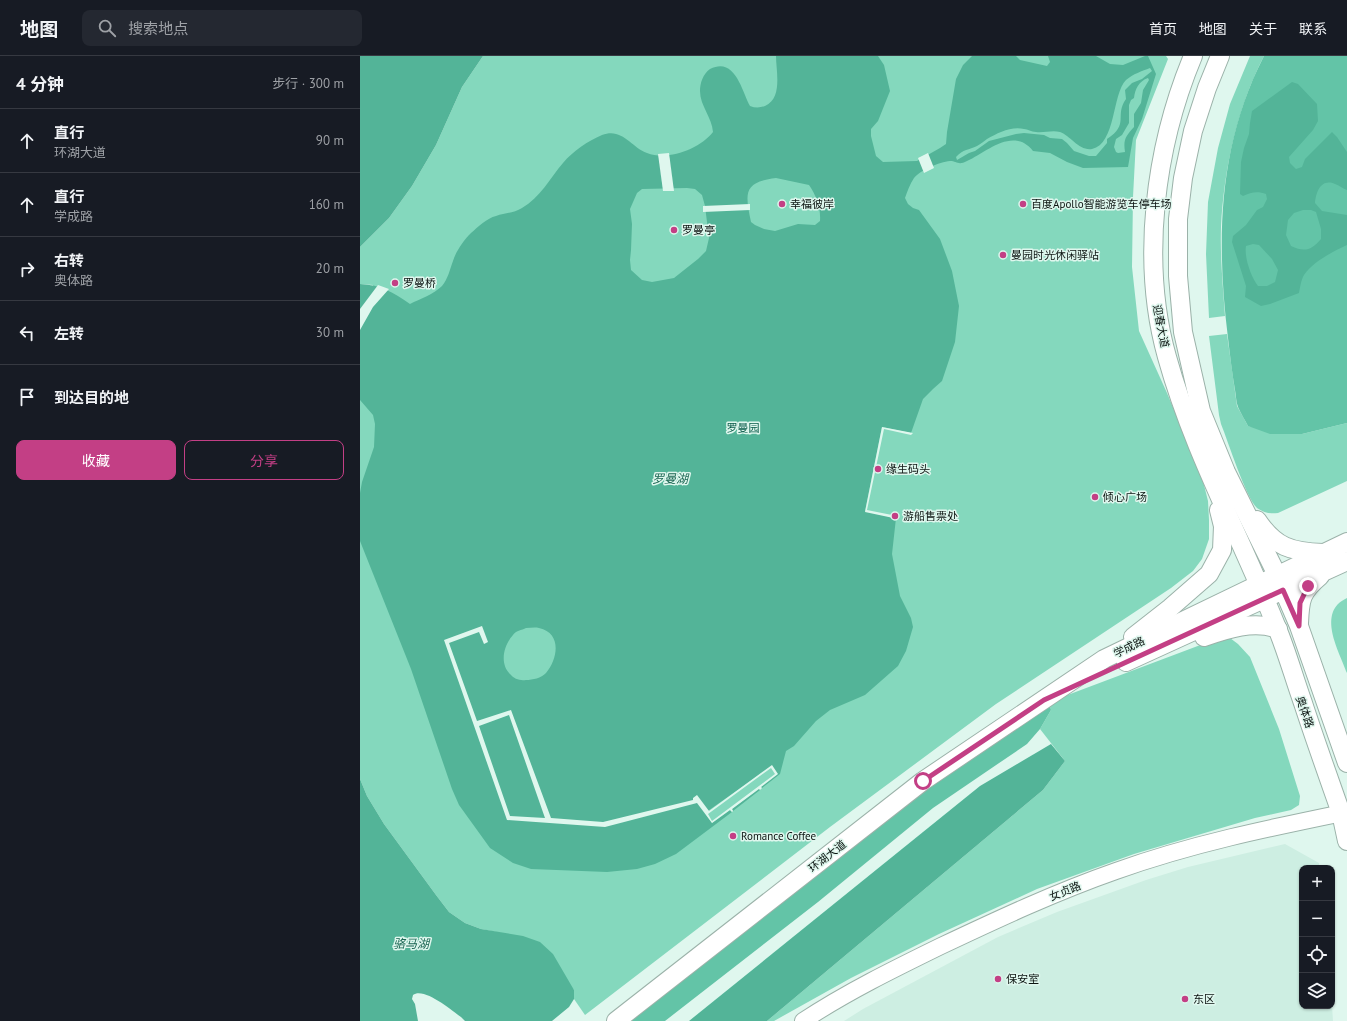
<!DOCTYPE html>
<html lang="zh">
<meta charset="utf-8">
<style>
body{margin:0;font-family:"PT Sans","Noto Sans SC",sans-serif;background:#242831;color:#f1f3f6}
.controls{position:absolute;right:12px;bottom:12px;display:grid;overflow:hidden;border-radius:8px;box-shadow:0 1px 3px #0004}
.controls button{width:36px;height:36px;display:grid;place-items:center;padding:0;border:0;border-bottom:1px solid #363941;background:#171b24;color:#f1f3f6;font:20px sans-serif}
.stop{position:absolute;width:12px;height:12px;margin:-9px;border:3px solid #c33f85;border-radius:50%;background:#fff}
.stop.end{background:#c33f85;border-color:#fff;box-shadow:0 1px 4px #0008}
.list{margin:0;padding:0;list-style:none}
h2{display:flex;justify-content:space-between;align-items:center;height:52px;margin:0;padding:0 16px;font-size:17px}
h2 small{font-size:13px;font-weight:400;color:#9ea1a6}
.list li{display:grid;grid-template-columns:26px 1fr auto;gap:12px;align-items:center;box-sizing:border-box;height:64px;padding:0 16px;border-top:1px solid #363941}
.list b{display:block;font-size:15px;white-space:nowrap}
.list p{margin:0;font-size:13px;white-space:nowrap;color:#9ea1a6}
.list em{font-size:13px;font-style:normal;color:#9ea1a6}
.actions{display:flex;gap:8px;padding:12px 16px}
.actions a{flex:1;padding:9px 0;border:1px solid #c33f85;border-radius:8px;text-align:center;font-size:14px;color:#c33f85}
.actions .main{background:#c33f85;color:#fff}
.icon{flex:none;width:22px;height:22px;fill:none;stroke:currentColor;stroke-width:2;stroke-linecap:round;stroke-linejoin:round}
.map{position:relative;flex:none;width:987px;height:965px;overflow:hidden}
header{display:flex;align-items:center;gap:24px;box-sizing:border-box;height:56px;padding:0 20px;background:#171b24;border-bottom:1px solid #363941}
header strong{font-size:19px}
nav{display:flex;gap:22px;margin-inline-start:auto;font-size:14px}
.search{width:280px;height:36px;background:#242831;display:flex;align-items:center;gap:10px;box-sizing:border-box;padding:0 14px;border-radius:8px;color:#9ea1a6;font-size:15px}
main{display:flex}
aside{flex:1;background:#171b24}
.map>svg:first-child{display:block}
.built{fill:#cdeee2}
.green{fill:#84d8bd}
.forest{fill:#63c4a7}
.water{fill:#53b498;fill-rule:evenodd}
.pier{fill:#dff7ee;fill-rule:evenodd}
.lines{fill:none;stroke-linecap:round;stroke-linejoin:round}
.tertiary-casing{stroke:#9bb2a9;stroke-width:18}
.secondary-casing{stroke:#9bb2a9;stroke-width:20}
.tertiary{stroke:#fff;stroke-width:16}
.secondary{stroke:#fff;stroke-width:18}
.route{stroke:#c33f85;stroke-width:5}
.poi-dot{fill:#c33f85;stroke:#dff7ee;stroke-width:1.5}
.labels{text-anchor:middle;dominant-baseline:central;stroke-width:3;stroke-linejoin:round;paint-order:stroke}
.poi-label{font-size:11px;fill:#0c1411;stroke:#dff7ee;text-anchor:start}
.street-label{font-size:11px;fill:#0c1411;stroke:#dff7ee}
.park-label{font-size:11px;fill:#065a47;stroke:#dff7ee}
.water-label{font-size:12px;font-style:italic;fill:#1a6652;stroke:#dff7ee}
</style>
<header>
<strong>地图</strong>
<div class="search"><svg class="icon" aria-label="search" viewBox="0 0 24 24"><circle cx="10" cy="10" r="6"/><path d="M15 15l6 6"/></svg>搜索地点</div>
<nav><a>首页</a><a>地图</a><a>关于</a><a>联系</a></nav>
</header>
<main>
<aside>
<h2>4 分钟<small>步行 · 300 m</small></h2>
<ul class="list">
<li><svg class="icon" aria-label="ahead" viewBox="0 0 24 24"><path d="M12 20V5M6 11l6-6 6 6"/></svg><div><b>直行</b><p>环湖大道</p></div><em>90 m</em></li>
<li><svg class="icon" aria-label="ahead" viewBox="0 0 24 24"><path d="M12 20V5M6 11l6-6 6 6"/></svg><div><b>直行</b><p>学成路</p></div><em>160 m</em></li>
<li><svg class="icon" aria-label="right" viewBox="0 0 24 24"><path d="M7 20v-9h11M14 6l5 5-5 5"/></svg><div><b>右转</b><p>奥体路</p></div><em>20 m</em></li>
<li><svg class="icon" aria-label="left" viewBox="0 0 24 24"><path d="M17 20v-9H6M10 6l-5 5 5 5"/></svg><div><b>左转</b></div><em>30 m</em></li>
<li><svg class="icon" aria-label="arrive" viewBox="0 0 24 24"><path d="M6 21V4h12l-3 4 3 4H6"/></svg><div><b>到达目的地</b></div></li>
</ul>
<div class="actions"><a class="main">收藏</a><a>分享</a></div>
</aside>
<div class="map">
<svg width="987" height="965" viewBox="0 0 987 965">
<rect width="100%" height="100%" fill="#dff7ee"/>
<!-- built -->
<path class="built" d="M 925,788 L 959,807 L 959,812 L 942,812 L 942,950 L 972,950 L 973,965 L 484,965 L 503,953 L 638,881 L 697,856 L 786,824 L 828,811 Z"/>
<!-- green -->
<g class="green">
<path d="M 123,0 L 806,0 L 808,3 L 776,84 L 773,141 L 772,211 L 779,275 L 807,337 L 842,421 L 848,445 L 849,464 L 849,483 L 842,503 L 833,515 L 811,532 L 636,648 L 470,771 L 225,959 L 214,943 L 214,934 L 141,877 L 121,873 L 105,867 L 89,856 L 76,839 L 24,768 L 7,740 L 0,723 L 0,305 L 13,229 L 0,228 L 0,191 L 29,162 L 52,130 L 76,89 L 102,31 Z"/>
<path d="M 890,0 L 904,0 C 877,52 864,113 861,171 C 860,201 863,231 865,260 L 849,262 L 846,198 L 848,146 L 858,92 L 870,48 Z"/>
<path d="M 867,278 L 877,350 L 888,370 L 942,378 L 987,367 L 987,425 L 918,457 C 910,458 904,457 897,452 C 886,442 868,385 861,368 L 859,359 L 849,280 Z"/>
<path d="M 987,542 L 987,617 C 979,595 956,556 987,542 Z"/>
<path d="M 870,582 L 878,588 L 890,601 L 919,673 L 940,740 L 939,749 L 931,754 L 895,762 L 774,798 L 677,833 L 579,878 L 491,922 L 414,965 L 407,965 L 683,734 L 705,705 L 680,673 L 691,654 L 689,646 L 851,585 Z"/>
</g>
<!-- forest -->
<g class="forest">
<path d="M 904,0 L 987,0 L 987,367 L 942,378 L 910,378 L 888,370 C 885,364 881,358 878,351 C 876,346 876,339 875,334 C 872,317 870,299 868,282 C 856,185 858,89 904,0 Z"/>
<path d="M 689,646 L 691,654 L 680,673 L 667,688 L 573,752 L 458,846 L 305,965 L 266,965 L 569,729 Z"/>
</g>
<!-- water -->
<g class="water">
<path d="M 0,0 L 123,0 L 102,31 L 76,89 L 52,130 L 29,162 L 0,191 Z"/>
<path d="M 416,0 L 518,0 L 524,9 L 530,35 L 518,65 L 511,73 L 511,80 L 516,100 L 523,106 L 557,105 L 580,92 L 586,88 L 587,76 L 596,23 L 603,9 L 612,0 L 656,0 L 660,4 L 687,10 L 690,6 L 688,0 L 736,0 L 750,8 L 763,9 L 785,0 L 788,0 L 796,18 L 782,63 L 773,82 L 768,111 L 723,112 L 707,106 L 690,97 L 673,95 C 653,70 627,96 607,105 C 598,110 597,105 590,105 C 579,106 561,114 554,122 C 550,128 547,136 545,142 L 548,148 L 553,152 L 559,154 L 580,183 L 592,215 L 599,250 L 595,286 L 582,325 L 573,333 L 563,343 L 551,377 L 522,371 L 505,455 L 536,462 L 532,498 L 540,540 L 551,562 L 553,571 L 546,595 L 538,610 L 505,639 L 470,654 L 456,665 L 434,690 L 426,695 L 420,718 L 402,732 L 401,731 L 417,718 L 412,710 L 345,757 L 352,767 L 370,754 L 372,756 L 316,798 L 295,808 L 277,813 L 247,816 L 171,813 L 153,807 L 130,792 L 99,749 L 92,733 L 51,613 L 0,485 L 0,437 L 2,426 L 14,391 L 15,368 L 13,359 L 0,344 L 0,228 C 21,229 33,236 50,248 C 60,243 74,238 82,230 C 88,223 90,213 93,205 C 96,195 104,184 111,177 C 118,171 127,162 136,160 C 145,157 154,157 162,152 C 180,142 190,122 203,107 C 213,95 228,85 242,79 C 262,71 271,91 287,97 C 308,105 340,93 353,76 C 352,61 340,50 340,35 C 340,27 343,18 350,13 C 375,0 382,35 390,50 C 395,52 400,52 405,50 C 423,42 416,15 416,0 ZM 790,12 L 792,15 L 782,23 L 772,27 L 765,34 L 766,43 C 754,60 770,68 747,83 L 747,87 L 736,100 L 729,100 L 714,95 L 707,87 L 702,83 L 690,82 L 684,79 L 664,77 L 656,78 L 629,85 L 615,95 L 609,97 L 597,104 L 596,101 C 603,93 609,94 617,90 C 621,88 624,85 627,83 C 638,77 651,70 664,73 C 668,73 671,76 676,76 C 684,77 692,74 700,76 C 711,80 719,95 732,93 C 756,88 752,38 766,24 C 773,18 782,15 790,12 ZM 788,22 L 789,24 L 783,34 L 781,47 L 774,58 L 774,71 C 766,80 763,83 765,96 L 758,97 L 756,96 L 754,91 L 756,83 L 762,79 L 769,67 L 769,49 L 771,44 L 774,42 C 775,33 779,25 788,22 ZM 416,122 L 449,129 C 456,139 461,152 460,165 L 455,169 L 438,168 L 415,175 L 404,173 L 395,169 L 391,166 C 385,137 383,126 416,122 ZM 327,132 L 335,133 L 342,139 L 345,150 L 349,182 L 346,195 L 338,203 L 314,222 L 292,226 L 282,224 L 271,214 L 270,204 L 271,194 L 272,168 L 270,153 L 277,137 L 282,133 ZM 166,572 C 170,572 175,571 179,572 C 202,577 198,603 186,617 C 181,622 173,624 166,624 C 160,625 154,623 150,618 C 139,607 144,589 153,579 C 155,575 162,574 166,572 Z"/>
<path d="M 932,26 L 938,28 L 957,48 L 958,65 L 953,74 L 929,101 L 930,107 L 936,113 L 942,111 L 945,103 L 972,76 L 977,81 L 987,96 L 987,134 C 983,133 979,129 975,128 C 961,122 956,136 955,147 L 962,155 L 987,159 L 987,189 C 972,196 954,205 944,219 C 941,224 940,232 939,237 L 910,248 L 901,250 L 885,241 L 886,230 L 872,186 L 873,180 L 886,169 L 897,154 L 903,151 L 907,143 L 906,138 C 898,135 891,136 883,140 L 880,138 L 881,106 L 884,92 L 889,78 L 890,67 L 892,55 ZM 943,154 L 951,154 L 956,156 L 961,173 L 961,183 C 951,195 944,196 931,190 L 926,179 L 928,164 L 934,157 ZM 893,188 L 899,189 L 912,203 L 918,214 L 915,226 L 907,230 L 898,230 C 891,221 884,201 886,190 Z"/>
<path d="M 691,688 L 705,705 L 683,734 L 407,965 L 329,965 L 620,730 Z"/>
<path d="M 0,723 L 7,740 L 24,768 L 76,839 L 89,856 L 105,867 L 121,873 L 163,880 L 180,886 L 193,898 L 214,934 L 214,943 L 209,951 L 192,965 L 105,965 L 101,961 C 91,954 64,931 53,939 L 52,943 L 55,948 L 58,965 L 0,965 Z"/>
<path d="M 399,732 L 400,734 L 373,755 L 372,753 Z"/>
</g>
<!-- pier -->
<g class="pier">
<path d="M 309,97 L 314,135 L 303,135 L 298,98 Z"/>
<path d="M 568,97 L 574,112 L 564,117 L 558,102 Z"/>
<path d="M 390,148 L 390,154 L 343,156 L 343,150 Z"/>
<path d="M 18,229 L 29,233 L 13,251 L 0,274 L 0,253 Z"/>
<path d="M 522,371 L 553,377 L 551,379 L 524,373 L 507,454 L 537,460 L 538,463 L 505,456 Z"/>
<path d="M 122,570 L 128,586 L 124,588 L 119,576 L 89,587 L 117,665 L 151,654 L 191,762 L 243,766 L 333,744 L 333,742 L 337,739 L 349,755 L 412,709 L 418,718 L 401,731 L 402,732 L 400,734 L 399,733 L 372,753 L 373,755 L 372,756 L 370,754 L 352,767 L 337,747 L 245,771 L 147,764 L 84,584 ZM 149,659 L 185,762 L 150,760 L 119,670 ZM 411,712 L 415,718 L 352,765 L 348,758 Z"/>
</g>
<g class="lines">
<defs>
<path id="tertiary" d="M 443,965 C 487,936 534,913 581,890 C 638,863 696,836 756,815 C 831,788 909,772 987,756"/>
<g id="secondary">
<path d="M 833,0 C 795,91 780,205 807,301 C 833,395 881,481 917,572 C 927,596 934,622 943,647 C 955,684 968,720 981,757 L 987,785"/>
<path d="M 860,0 L 847,32 L 833,75 L 823,122 L 818,163 L 818,220 L 823,276 L 841,355 L 866,416 L 917,519 L 939,570 L 987,707"/>
<path d="M 897,464 C 915,491 931,496 963,497"/>
<path d="M 939,567 C 940,543 941,536 960,520"/>
<path d="M 773,581 L 810,552 L 849,518 L 862,494 L 863,470 L 859,454"/>
<path d="M 844,581 C 867,573 894,564 918,573"/>
<path d="M 766,606 L 987,505"/>
<path d="M 256,965 L 563,725 L 744,603 L 987,486"/>
</g>
</defs>
<!-- tertiary casing -->
<use href="#tertiary" class="tertiary-casing"/>
<!-- secondary casing -->
<use href="#secondary" class="secondary-casing"/>
<!-- tertiary -->
<use href="#tertiary" class="tertiary"/>
<!-- secondary -->
<use href="#secondary" class="secondary"/>
</g>
<g class="lines">
<!-- route -->
<path class="route" d="M 563,725 L 684,644 L 923,534 L 939,570 L 940,547 L 948,530"/>
</g>
<!-- markers -->
<g class="poi-dot">
<circle cx="422" cy="148" r="4"/>
<circle cx="663" cy="148" r="4"/>
<circle cx="314" cy="174" r="4"/>
<circle cx="643" cy="199" r="4"/>
<circle cx="35" cy="227" r="4"/>
<circle cx="518" cy="413" r="4"/>
<circle cx="735" cy="441" r="4"/>
<circle cx="535" cy="460" r="4"/>
<circle cx="373" cy="780" r="4"/>
<circle cx="638" cy="923" r="4"/>
<circle cx="825" cy="943" r="4"/>
</g>
<g class="labels">
<!-- poi labels -->
<g class="poi-label">
<text x="430" y="148">幸福彼岸</text>
<text x="671" y="148">百度Apollo智能游览车停车场</text>
<text x="322" y="174">罗曼亭</text>
<text x="651" y="199">曼园时光休闲驿站</text>
<text x="43" y="227">罗曼桥</text>
<text x="526" y="413">缘生码头</text>
<text x="743" y="441">倾心广场</text>
<text x="543" y="460">游船售票处</text>
<text x="381" y="780">Romance Coffee</text>
<text x="646" y="923">保安室</text>
<text x="833" y="943">东区</text>
</g>
<!-- street labels -->
<g class="street-label">
<text transform="translate(801 270) rotate(79)">迎春大道</text>
<text transform="translate(769 591) rotate(-26)">学成路</text>
<text transform="translate(945 656) rotate(71)">奥体路</text>
<text transform="translate(467 800) rotate(-38)">环湖大道</text>
<text transform="translate(705 835) rotate(-22)">女贞路</text>
</g>
<!-- park labels -->
<g class="park-label">
<text x="383" y="372">罗曼园</text>
</g>
<!-- water labels -->
<g class="water-label">
<text x="310" y="422">罗曼湖</text>
<text x="51" y="887">骆马湖</text>
</g>
</g>
</svg>
<div class="controls">
<button>+</button>
<button>−</button>
<button><svg class="icon" aria-label="locate" viewBox="0 0 24 24"><circle cx="12" cy="12" r="6"/><path d="M12 2v4M12 18v4M2 12h4M18 12h4"/></svg></button>
<button><svg class="icon" aria-label="layers" viewBox="0 0 24 24"><path d="M12 4l9 5-9 5-9-5zM3 14l9 5 9-5"/></svg></button>
</div>
<div class="stop" style="left:563px;top:725px"></div>
<div class="stop end" style="left:948px;top:530px"></div>
</div>
</main>
